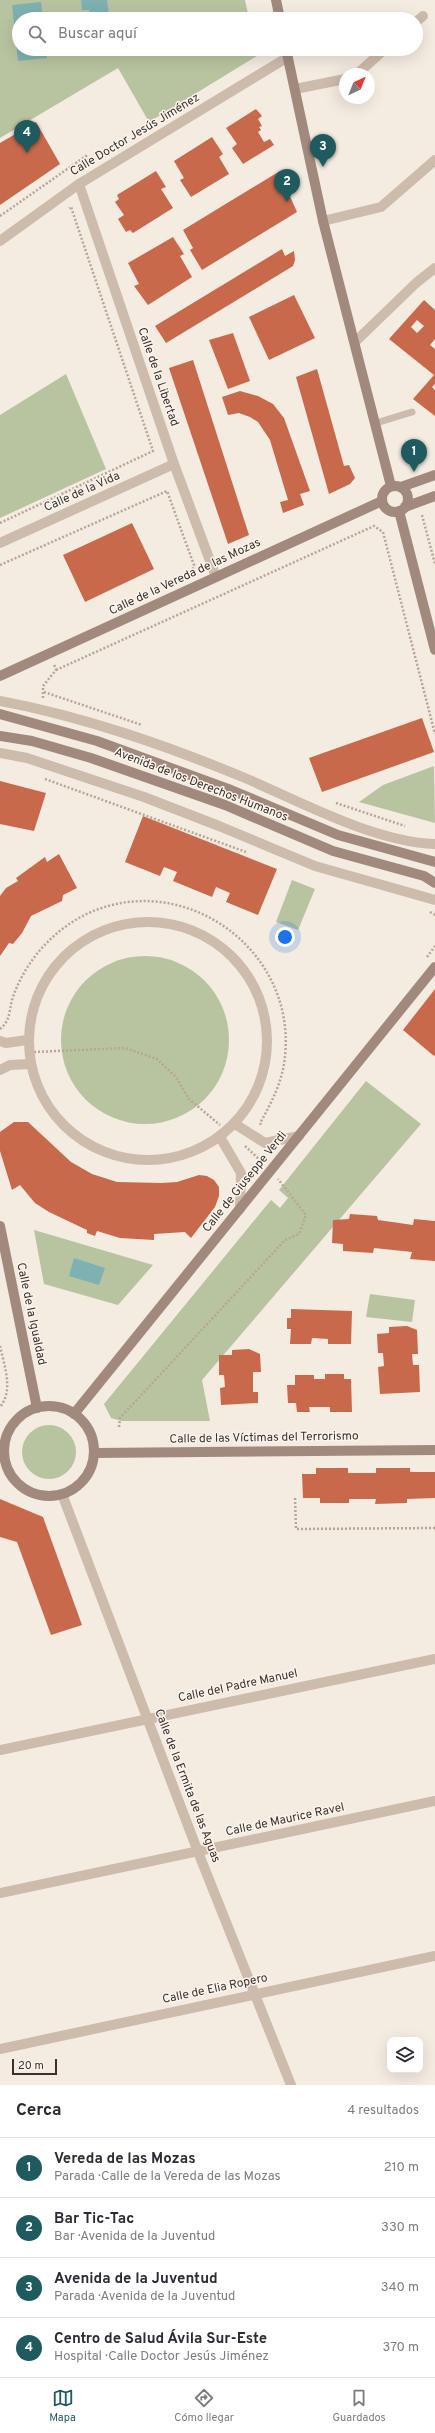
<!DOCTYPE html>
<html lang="es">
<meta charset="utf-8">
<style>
body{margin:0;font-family:Overpass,sans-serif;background:#f2f2f3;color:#2b2b33}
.controls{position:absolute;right:12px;bottom:12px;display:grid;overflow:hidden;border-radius:8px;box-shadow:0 4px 16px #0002}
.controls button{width:36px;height:36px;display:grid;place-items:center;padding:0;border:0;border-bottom:1px solid #e1e1e2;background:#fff;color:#2b2b33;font:20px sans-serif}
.compass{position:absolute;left:339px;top:68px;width:36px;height:36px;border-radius:50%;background:#fff;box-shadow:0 4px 16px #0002;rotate:43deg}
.scale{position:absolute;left:12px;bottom:10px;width:45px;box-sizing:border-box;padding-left:4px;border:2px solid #3b302b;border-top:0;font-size:11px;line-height:14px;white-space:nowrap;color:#3b302b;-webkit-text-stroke:3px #fbf5ee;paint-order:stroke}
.you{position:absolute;left:285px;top:937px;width:14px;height:14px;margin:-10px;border:3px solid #fff;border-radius:50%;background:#1a73e8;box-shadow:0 0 0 6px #1a73e833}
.badge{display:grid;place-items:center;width:26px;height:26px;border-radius:50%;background:#1f5a5e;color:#fff;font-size:13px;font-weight:700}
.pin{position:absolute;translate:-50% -33px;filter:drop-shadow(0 1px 2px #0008)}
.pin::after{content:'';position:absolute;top:21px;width:14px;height:12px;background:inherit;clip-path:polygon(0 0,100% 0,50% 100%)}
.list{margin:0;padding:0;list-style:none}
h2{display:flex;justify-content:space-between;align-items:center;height:52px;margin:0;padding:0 16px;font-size:17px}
h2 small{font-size:13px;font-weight:400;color:#7c7c81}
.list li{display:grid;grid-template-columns:26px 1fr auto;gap:12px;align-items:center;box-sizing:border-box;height:60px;padding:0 16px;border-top:1px solid #e1e1e2}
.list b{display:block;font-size:15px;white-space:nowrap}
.list p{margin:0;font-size:13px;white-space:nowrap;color:#7c7c81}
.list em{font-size:13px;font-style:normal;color:#7c7c81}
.icon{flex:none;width:22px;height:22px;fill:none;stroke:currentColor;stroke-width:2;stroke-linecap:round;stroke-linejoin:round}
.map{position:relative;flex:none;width:435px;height:2085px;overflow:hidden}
.search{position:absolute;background:#fff;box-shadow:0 4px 16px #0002;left:12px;right:12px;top:12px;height:44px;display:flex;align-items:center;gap:10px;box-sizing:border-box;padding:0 14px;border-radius:22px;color:#7c7c81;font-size:15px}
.sheet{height:292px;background:#fff}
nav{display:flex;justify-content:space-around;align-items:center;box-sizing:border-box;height:56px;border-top:1px solid #e1e1e2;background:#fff;font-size:11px;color:#7c7c81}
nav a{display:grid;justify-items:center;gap:2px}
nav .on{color:#1f5a5e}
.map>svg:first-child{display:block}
.green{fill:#b8c4a0}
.water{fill:#7fb0b2}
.building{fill:#c8694b;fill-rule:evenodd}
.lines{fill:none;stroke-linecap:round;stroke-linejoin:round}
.path{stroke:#b9a596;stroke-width:2.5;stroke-dasharray:2 2;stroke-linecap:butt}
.lane{stroke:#cdbbac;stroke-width:7}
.street{stroke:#cdbbac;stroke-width:10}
.secondary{stroke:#a18a7d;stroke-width:10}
.labels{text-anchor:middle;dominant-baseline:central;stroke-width:3;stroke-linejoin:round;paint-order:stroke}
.street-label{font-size:12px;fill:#3b302b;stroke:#fbf5ee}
</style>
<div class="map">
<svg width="435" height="2085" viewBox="0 0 435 2085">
<rect width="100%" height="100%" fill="#f4ebe1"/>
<!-- green -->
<g class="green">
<path d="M 0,0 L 245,0 L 249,19 L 19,19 L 19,49 L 256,49 L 257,56 L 149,122 L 118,68 L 0,138 Z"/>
<path d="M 66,374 L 106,469 L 0,518 L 0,415 Z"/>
<path d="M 434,766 L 435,823 L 359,802 L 383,785 Z"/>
<path d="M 292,880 L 315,889 L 298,930 L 276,922 Z"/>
<circle cx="145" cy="1040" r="84"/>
<path d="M 366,1081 L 421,1124 L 202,1380 L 210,1421 L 122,1421 L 111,1418 L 104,1404 L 271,1200 L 280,1208 L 288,1198 L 279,1190 Z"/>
<path d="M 34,1230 L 153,1265 L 118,1305 L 44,1284 Z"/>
<path d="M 370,1294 L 415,1300 L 412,1322 L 366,1317 Z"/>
<circle cx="49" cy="1452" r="27"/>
</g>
<!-- water -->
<g class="water">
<path d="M 81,0 L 107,0 L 109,15 L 90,17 L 89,10 L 82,10 Z"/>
<path d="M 41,2 L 43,19 L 19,19 L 19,49 L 46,49 L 47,58 L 18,61 L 12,5 Z"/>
<path d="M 74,1258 L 105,1268 L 99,1285 L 69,1276 Z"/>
</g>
<!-- building -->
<g class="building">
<path d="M 256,109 L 262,116 L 258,119 L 262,126 L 259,127 L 261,130 L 258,132 L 264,142 L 270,139 L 274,145 L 243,164 L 232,148 L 237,144 L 226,128 Z"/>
<path d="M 36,122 L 60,164 L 0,205 L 0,143 Z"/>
<path d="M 212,137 L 223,154 L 219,157 L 229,174 L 191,197 L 180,180 L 184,178 L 174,161 Z"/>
<path d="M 156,171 L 166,187 L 161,189 L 173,208 L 133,233 L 130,230 L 126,232 L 118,219 L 124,215 L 115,202 L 119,199 L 117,195 Z"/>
<path d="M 280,171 L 292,190 L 288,192 L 297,212 L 202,270 L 190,250 L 193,248 L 183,230 Z"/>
<path d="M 173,237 L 184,254 L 180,256 L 192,277 L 148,305 L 134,286 L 139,284 L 128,263 Z"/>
<path d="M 282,249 L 285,256 L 294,251 L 295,260 L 293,266 L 166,343 L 155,326 Z"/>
<path d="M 294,295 L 315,338 L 269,360 L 249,317 Z"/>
<path d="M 424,300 L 435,310 L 435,339 L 430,345 L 435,349 L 435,384 L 432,387 L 435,390 L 435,416 L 413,399 L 434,375 L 389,339 ZM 417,320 L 424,326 L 417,333 L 411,327 Z"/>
<path d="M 233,333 L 250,381 L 228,389 L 209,340 Z"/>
<path d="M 193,360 L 249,535 L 228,544 L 169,368 Z"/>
<path d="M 317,369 L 344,466 L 349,465 L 355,478 L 350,484 L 329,494 L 296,377 Z"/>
<path d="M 240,391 L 258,396 L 273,404 L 284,418 L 310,491 L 300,494 L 304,505 L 283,513 L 280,502 L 288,500 L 270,440 L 258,422 L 250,417 L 239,413 L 228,415 L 222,397 Z"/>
<path d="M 132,523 L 154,569 L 85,602 L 63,555 Z"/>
<path d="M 422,718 L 434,752 L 322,792 L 309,758 Z"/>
<path d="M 0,781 L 46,793 L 34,831 L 0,824 Z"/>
<path d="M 143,816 L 277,869 L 258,915 L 226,902 L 230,893 L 216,887 L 212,897 L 173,881 L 177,872 L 164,867 L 160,876 L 125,862 Z"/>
<path d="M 59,854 L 77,888 L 63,895 L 62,901 L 31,916 L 22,933 L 13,944 L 9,943 L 0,956 L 0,896 L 6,888 L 18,881 L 16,878 L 45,857 L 47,862 Z"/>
<path d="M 435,989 L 435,1055 L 434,1056 L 403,1030 Z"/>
<path d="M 14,1122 L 28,1122 L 71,1162 L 92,1174 L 117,1182 L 162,1183 L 177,1182 L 199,1175 L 207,1176 L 214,1180 L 219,1187 L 219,1196 L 215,1207 L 191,1238 L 185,1232 L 154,1234 L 154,1240 L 120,1238 L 97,1231 L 95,1236 L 87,1233 L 87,1230 L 49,1212 L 35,1203 L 20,1185 L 12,1190 L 0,1151 L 0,1132 Z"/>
<path d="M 350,1214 L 377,1216 L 378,1220 L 413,1225 L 414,1219 L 435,1221 L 435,1261 L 410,1259 L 412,1252 L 374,1248 L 373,1253 L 343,1251 L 343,1244 L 332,1243 L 333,1220 L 349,1219 Z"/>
<path d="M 291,1309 L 352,1311 L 351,1344 L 328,1344 L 328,1339 L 312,1338 L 311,1344 L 290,1344 L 291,1329 L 287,1329 L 287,1318 L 291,1318 Z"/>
<path d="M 407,1326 L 417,1330 L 418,1354 L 412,1354 L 413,1365 L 419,1365 L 420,1392 L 380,1394 L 378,1367 L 384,1366 L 383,1353 L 378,1353 L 377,1334 L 389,1333 L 389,1327 Z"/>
<path d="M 249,1349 L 260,1354 L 261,1372 L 253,1372 L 253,1392 L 258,1392 L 258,1403 L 221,1405 L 220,1388 L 225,1387 L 224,1375 L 219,1375 L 219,1355 L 232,1355 L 232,1350 Z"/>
<path d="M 325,1374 L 344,1374 L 344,1379 L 351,1379 L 352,1412 L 330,1412 L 330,1407 L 309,1407 L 310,1412 L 297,1412 L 296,1403 L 288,1403 L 287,1385 L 295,1385 L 295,1375 L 314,1375 L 314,1379 L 325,1379 Z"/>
<path d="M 316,1468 L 348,1468 L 348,1473 L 376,1473 L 376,1468 L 410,1468 L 410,1472 L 435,1472 L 435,1498 L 407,1499 L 407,1503 L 375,1504 L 376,1499 L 349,1499 L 349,1503 L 320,1503 L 320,1498 L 303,1498 L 302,1474 L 316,1474 Z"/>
<path d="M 0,1499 L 43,1517 L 82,1625 L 51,1635 L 17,1542 L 0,1537 Z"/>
</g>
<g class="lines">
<!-- path -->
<g class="path">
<path d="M 0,216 L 86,156 L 91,163"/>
<path d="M 422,515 L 435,564"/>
<path d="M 0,523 L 153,451 L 71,207 L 69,208"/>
<path d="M 0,565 L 167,491 L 194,565 L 191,575"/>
<path d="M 56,670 L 374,526 L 383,532 L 435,734"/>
<path d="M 44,692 L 142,725"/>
<path d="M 43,698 L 43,686 L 56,670 L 54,664"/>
<path d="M 45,779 L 246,852"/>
<path d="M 336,803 L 405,826"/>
<path d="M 430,912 L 435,915"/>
<path d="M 427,957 L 435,946"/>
<path d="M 0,1029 C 10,1021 9,1012 12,1000 C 24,962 54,928 91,912 C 187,871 296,951 285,1056 C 283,1080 272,1102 260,1123 L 261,1125"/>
<path d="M 34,1052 L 125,1048 L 157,1059 L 176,1077 L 189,1099 L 220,1125"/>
<path d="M 245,1146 L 262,1162"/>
<path d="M 0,1346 C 4,1365 14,1390 0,1407"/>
<path d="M 119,1427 L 120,1418 L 285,1240 L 299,1234 L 306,1215 L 278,1179"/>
<path d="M 295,1498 L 296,1529 L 435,1528"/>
</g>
<!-- lane -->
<path class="lane" d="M 376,423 L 412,412"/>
<!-- street -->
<g class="street">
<path d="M 416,22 L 423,16"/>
<path d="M 357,74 L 385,49"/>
<path d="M 295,89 L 345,79"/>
<path d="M 79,184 L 174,464 L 216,577"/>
<path d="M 323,221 L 381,207 L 435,160"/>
<path d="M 0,241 L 79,184 L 288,57"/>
<path d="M 355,342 L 416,283 L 435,268"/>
<path d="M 0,543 L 174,464"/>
<path d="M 0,701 C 85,717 165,745 245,778 C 301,802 374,842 435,844"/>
<path d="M 0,753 L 27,758 L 144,797 L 219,826 L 315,866 L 435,900"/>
<circle cx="148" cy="1041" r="119"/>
<path d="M 0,1041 L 6,1043 L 27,1040"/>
<path d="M 0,1070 L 10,1065 L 30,1064"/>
<path d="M 235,1124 L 265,1143 L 299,1136"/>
<path d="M 220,1137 L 241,1173 L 240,1209"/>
<path d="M 62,1494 L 198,1852 L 291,2085"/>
<path d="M 0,1750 L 435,1659"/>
<path d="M 0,1893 L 435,1801"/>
<path d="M 0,2049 L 435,1956"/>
</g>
<!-- secondary -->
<g class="secondary">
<path d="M 276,0 L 280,19"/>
<path d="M 286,49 L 323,221 L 391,486"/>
<circle cx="395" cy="499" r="13"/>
<path d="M 401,487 L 435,475"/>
<path d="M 405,507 L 435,496"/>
<path d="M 399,511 L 435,650"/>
<path d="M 0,676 L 382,501"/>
<path d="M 0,714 L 97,741 L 231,790 L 338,835 L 435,862"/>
<path d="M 0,736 L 32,741 L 91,758 L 225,805 L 333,851 L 424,876 L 435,883"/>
<path d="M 0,1226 L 37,1408"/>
<circle cx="49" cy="1451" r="45"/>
<path d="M 74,1414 L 435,967"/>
<path d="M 94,1453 L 435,1450"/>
</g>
</g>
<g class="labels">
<!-- street labels -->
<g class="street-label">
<text transform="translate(135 135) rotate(-31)">Calle Doctor Jesús Jiménez</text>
<text transform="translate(158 377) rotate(71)">Calle de la Libertad</text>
<text transform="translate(82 492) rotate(-24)">Calle de la Vida</text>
<text transform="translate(185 577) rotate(-25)">Calle de la Vereda de las Mozas</text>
<text transform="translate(201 785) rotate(21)">Avenida de los Derechos Humanos</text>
<text transform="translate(245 1182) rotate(-51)">Calle de Giuseppe Verdi</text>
<text transform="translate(31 1314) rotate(78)">Calle de la Igualdad</text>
<text transform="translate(264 1438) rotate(-1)">Calle de las Víctimas del Terrorismo</text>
<text transform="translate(238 1686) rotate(-12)">Calle del Padre Manuel</text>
<text transform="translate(187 1786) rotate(69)">Calle de la Ermita de las Aguas</text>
<text transform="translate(285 1820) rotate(-12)">Calle de Maurice Ravel</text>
<text transform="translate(215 1989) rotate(-12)">Calle de Elia Ropero</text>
</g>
</g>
</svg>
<div class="controls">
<button><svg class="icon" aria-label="layers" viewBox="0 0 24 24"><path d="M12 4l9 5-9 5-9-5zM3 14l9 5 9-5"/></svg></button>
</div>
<svg class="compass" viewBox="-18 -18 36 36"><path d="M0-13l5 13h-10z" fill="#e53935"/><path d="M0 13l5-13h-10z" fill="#7c7c81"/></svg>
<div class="scale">20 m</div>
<div class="you"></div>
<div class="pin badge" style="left:414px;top:472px">1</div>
<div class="pin badge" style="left:287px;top:202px">2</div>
<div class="pin badge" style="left:323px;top:167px">3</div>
<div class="pin badge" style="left:27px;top:153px">4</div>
<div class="search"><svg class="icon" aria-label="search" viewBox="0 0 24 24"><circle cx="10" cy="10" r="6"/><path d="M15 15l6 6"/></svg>Buscar aquí</div>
</div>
<section class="sheet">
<h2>Cerca<small>4 resultados</small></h2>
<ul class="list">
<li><span class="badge">1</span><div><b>Vereda de las Mozas</b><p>Parada · Calle de la Vereda de las Mozas</p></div><em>210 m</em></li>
<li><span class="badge">2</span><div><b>Bar Tic-Tac</b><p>Bar · Avenida de la Juventud</p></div><em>330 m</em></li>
<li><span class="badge">3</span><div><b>Avenida de la Juventud</b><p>Parada · Avenida de la Juventud</p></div><em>340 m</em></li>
<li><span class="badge">4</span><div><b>Centro de Salud Ávila Sur-Este</b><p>Hospital · Calle Doctor Jesús Jiménez</p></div><em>370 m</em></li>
</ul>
</section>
<nav>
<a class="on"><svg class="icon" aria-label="map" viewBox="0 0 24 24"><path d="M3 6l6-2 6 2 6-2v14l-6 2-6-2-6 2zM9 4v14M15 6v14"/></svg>Mapa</a>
<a><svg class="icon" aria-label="directions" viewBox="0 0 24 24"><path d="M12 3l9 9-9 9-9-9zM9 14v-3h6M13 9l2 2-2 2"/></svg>Cómo llegar</a>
<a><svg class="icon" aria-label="saved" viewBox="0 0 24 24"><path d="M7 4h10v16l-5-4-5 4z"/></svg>Guardados</a>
</nav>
